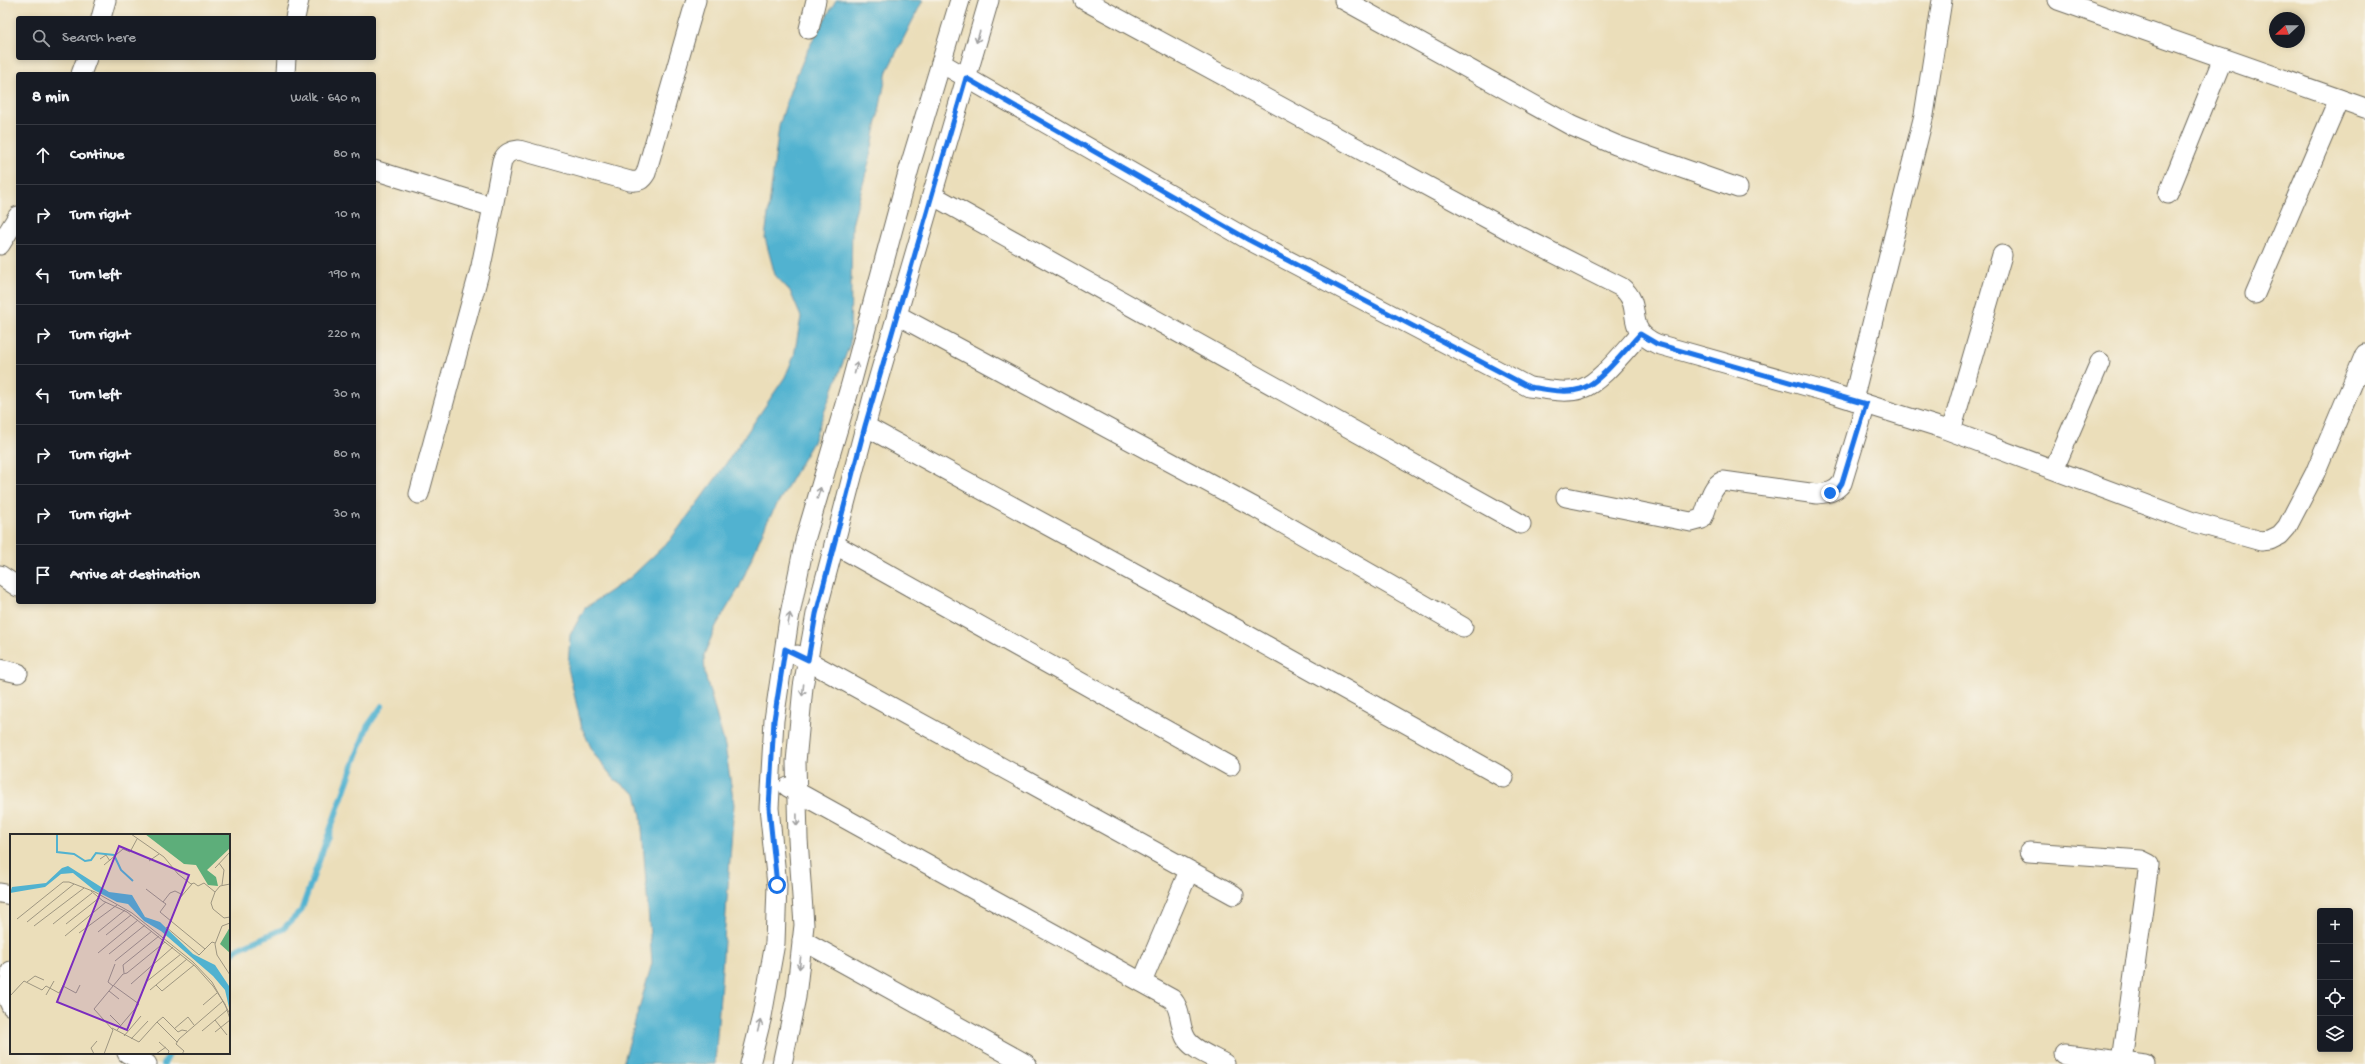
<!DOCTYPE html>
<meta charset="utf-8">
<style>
body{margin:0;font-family:"Gochi Hand",sans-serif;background:#242831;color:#f1f3f6}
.controls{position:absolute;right:12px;bottom:12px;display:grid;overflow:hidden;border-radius:4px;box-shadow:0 2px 6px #0003}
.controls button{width:36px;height:36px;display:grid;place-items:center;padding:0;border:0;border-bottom:1px solid #363941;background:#171b24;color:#f1f3f6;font:20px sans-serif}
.compass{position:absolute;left:2269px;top:12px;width:36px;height:36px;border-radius:50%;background:#171b24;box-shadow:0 2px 6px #0003;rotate:248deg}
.stop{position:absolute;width:12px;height:12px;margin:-9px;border:3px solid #1a73e8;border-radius:50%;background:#fff}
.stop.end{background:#1a73e8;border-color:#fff;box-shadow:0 1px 4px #0008}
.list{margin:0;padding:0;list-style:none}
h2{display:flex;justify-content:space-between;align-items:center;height:52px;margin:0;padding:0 16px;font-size:17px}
h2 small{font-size:13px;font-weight:400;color:#9ea1a6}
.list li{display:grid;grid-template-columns:26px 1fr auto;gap:12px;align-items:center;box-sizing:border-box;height:60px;padding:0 16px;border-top:1px solid #363941}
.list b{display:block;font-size:15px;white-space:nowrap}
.list em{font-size:13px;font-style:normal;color:#9ea1a6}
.icon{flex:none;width:22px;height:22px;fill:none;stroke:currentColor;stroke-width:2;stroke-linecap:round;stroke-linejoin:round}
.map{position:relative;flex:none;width:2365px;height:1064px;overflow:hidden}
.search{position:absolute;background:#171b24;box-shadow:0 2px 6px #0003;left:16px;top:16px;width:360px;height:44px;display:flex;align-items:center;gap:10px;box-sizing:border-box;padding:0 14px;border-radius:4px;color:#9ea1a6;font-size:15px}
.panel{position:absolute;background:#171b24;box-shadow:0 2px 6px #0003;left:16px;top:72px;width:360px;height:532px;border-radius:4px}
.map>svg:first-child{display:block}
.water{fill:#51b2d0;stroke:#3e6e7e}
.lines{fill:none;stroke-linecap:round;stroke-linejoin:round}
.stream{stroke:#51b2d0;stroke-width:6}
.minor-casing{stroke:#6e6a5d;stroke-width:21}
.minor{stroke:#fff;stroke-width:19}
.oneway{stroke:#a0a0a0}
.route{stroke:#1a73e8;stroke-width:5}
.inset-river{fill:none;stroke:#51b2d0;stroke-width:2}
.inset-road{fill:none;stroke:#9e9681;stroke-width:1}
.view{fill:#7b2cbf;fill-opacity:0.15;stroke:#7b2cbf;stroke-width:2}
.inset-edge{fill:none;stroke:#2b2b2b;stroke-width:2}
</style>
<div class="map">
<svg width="2365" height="1064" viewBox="0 0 2365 1064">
<rect width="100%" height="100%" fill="#f7f3e8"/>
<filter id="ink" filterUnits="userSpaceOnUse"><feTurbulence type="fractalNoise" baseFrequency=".025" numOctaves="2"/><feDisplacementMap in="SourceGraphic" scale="8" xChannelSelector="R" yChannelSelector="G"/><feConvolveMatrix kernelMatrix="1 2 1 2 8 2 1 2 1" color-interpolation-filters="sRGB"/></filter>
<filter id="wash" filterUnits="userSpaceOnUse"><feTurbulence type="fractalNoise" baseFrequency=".012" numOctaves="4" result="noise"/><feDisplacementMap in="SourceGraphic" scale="16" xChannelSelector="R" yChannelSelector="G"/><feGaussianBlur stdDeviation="0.9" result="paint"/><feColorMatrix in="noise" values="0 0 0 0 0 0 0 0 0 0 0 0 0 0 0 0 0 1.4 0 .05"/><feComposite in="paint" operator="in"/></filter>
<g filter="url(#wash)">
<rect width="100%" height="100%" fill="#ebdeba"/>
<!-- water -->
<path class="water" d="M 836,0 L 923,0 L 887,71 L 869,162 L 852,225 L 850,344 L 813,442 L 767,522 L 739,588 L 716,626 L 704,655 L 705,674 L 725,746 L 734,804 L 715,1064 L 623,1064 L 652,963 L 641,815 L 636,794 L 614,779 L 594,754 L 582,728 L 568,668 L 570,635 L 585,608 L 631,577 L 670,540 L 716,478 L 785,377 L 794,356 L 801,317 L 790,291 L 775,275 L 765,238 L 779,126 L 791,88 L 808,49 Z"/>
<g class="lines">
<!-- stream -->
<g class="stream">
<path d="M 229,959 L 235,950 L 283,929 L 301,911 L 367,727 L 382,706"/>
<path d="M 164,1064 L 170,1053"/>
</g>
</g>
</g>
<g filter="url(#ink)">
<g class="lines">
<defs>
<g id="minor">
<path d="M 1084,0 L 1514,233 L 1621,287 C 1646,307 1621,328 1657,344 L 1824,391 L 1942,428 L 2193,522 L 2261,541 L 2270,540 L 2280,535 L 2287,527 L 2315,473 L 2365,354"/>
<path d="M 1344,0 L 1572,126 L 1616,145 L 1738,188"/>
<path d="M 2058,0 L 2365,108"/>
<path d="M 101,18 L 106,0"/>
<path d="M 295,18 L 299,0"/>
<path d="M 809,29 L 816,0"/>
<path d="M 941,63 L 1249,240 L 1529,387 C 1546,389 1565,394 1581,389 C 1600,383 1626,349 1640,334"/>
<path d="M 81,74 L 87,58"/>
<path d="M 285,74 L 286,58"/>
<path d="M 374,170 L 493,207 L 502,161 C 506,153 510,151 519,150 L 630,181 C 639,182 642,180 646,173 L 696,0"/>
<path d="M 2168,194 L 2223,58"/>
<path d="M 932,195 L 1521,524"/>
<path d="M 0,245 L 18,216"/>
<path d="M 2255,294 L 2339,99"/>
<path d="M 897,315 L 1256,508 L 1463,627"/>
<path d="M 1853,400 L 1924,115 L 1942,0"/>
<path d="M 865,426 L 1188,602 L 1504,778"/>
<path d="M 1951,431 L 2002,255"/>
<path d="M 2054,469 L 2100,362"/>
<path d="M 419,494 L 481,266 L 493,207"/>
<path d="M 1566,497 L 1691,522 L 1702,519 C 1709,507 1709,487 1723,481 L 1817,494 C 1828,493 1835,492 1842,483 L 1866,404"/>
<path d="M 834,544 L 1230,766"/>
<path d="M 0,575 L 18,587"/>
<path d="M 797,655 L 1234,895"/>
<path d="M 0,669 L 18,673"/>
<path d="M 788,787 L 1172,999 C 1183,1011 1178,1027 1187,1040 C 1195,1051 1213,1057 1225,1064"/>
<path d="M 2029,852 L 2141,860 L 2149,864 L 2122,1061"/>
<path d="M 0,893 L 11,895"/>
<path d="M 802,940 L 1026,1064"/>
<path d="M 11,971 L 7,997 L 11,1006"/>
<path d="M 1142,982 L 1189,871"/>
<path d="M 127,1053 L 147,1064"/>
<path d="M 2064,1054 L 2146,1064"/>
<path d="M 750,1064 L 762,1016 L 775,943 L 777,885 L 769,808 L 774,720 L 789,619 L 805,540 L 851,384 L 909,169 L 960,0"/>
<path d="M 782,1064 L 796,997 L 804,925 L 798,839 L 796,762 L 803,687 L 816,614 L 873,397 L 989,0"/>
</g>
</defs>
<!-- minor casing -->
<use href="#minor" class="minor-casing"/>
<!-- minor -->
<use href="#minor" class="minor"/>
</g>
<!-- one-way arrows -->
<defs><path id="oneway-shaft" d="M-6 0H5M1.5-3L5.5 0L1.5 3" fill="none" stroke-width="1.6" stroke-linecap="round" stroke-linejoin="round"/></defs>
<g class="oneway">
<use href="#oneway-shaft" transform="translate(978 37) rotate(107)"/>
<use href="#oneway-shaft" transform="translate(856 368) rotate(-75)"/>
<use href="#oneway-shaft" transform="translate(819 493) rotate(-73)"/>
<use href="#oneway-shaft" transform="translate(789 619) rotate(-80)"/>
<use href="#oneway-shaft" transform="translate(803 690) rotate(96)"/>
<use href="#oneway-shaft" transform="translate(797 820) rotate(89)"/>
<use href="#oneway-shaft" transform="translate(800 963) rotate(96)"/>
<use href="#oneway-shaft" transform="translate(759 1026) rotate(-76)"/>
</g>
</g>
<g class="lines" filter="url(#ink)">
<!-- route -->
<path class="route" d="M 777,885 L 769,808 L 774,720 L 785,649 L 808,660 L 816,614 L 865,426 L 966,78 L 1249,240 L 1529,387 C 1546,389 1565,394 1581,389 C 1600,383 1626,349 1640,334 L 1657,344 L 1866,404 L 1842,483 L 1838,489 L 1830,493"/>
</g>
<!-- overview -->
<g transform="translate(10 834)">
<rect width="220" height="220" fill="#ebdeba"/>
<path d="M 135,0 L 220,0 L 220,14 L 197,36 L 206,43 L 208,52 L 198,51 L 186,31 L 174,30 ZM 220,93 L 220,119 L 210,110 Z" fill="#5dae7a"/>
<path d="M 58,32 L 99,58 L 122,61 L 135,83 L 150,88 L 183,120 L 205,131 L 219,152 L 220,178 L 215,156 L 203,142 L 151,97 L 134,87 L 118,70 L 107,68 L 84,56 L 63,39 L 51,40 L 35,53 L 0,59 L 2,53 L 36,49 L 52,34 Z" fill="#51b2d0"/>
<path class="inset-river" d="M 47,0 L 47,18 L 64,20 L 75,27 L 81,26 L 86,19 L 104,21 L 111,36 L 123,47"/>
<path class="inset-road" d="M 121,0 L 154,23 L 168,40 L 181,50 L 184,49 L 188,52 L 194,49 L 205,58 L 210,52 L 220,50M 90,25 L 96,21 L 100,27M 139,27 L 149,20M 209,29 L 214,36 L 212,51M 94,31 L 113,15 L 120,18 L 127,5M 205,34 L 220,18M 136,55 L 153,68M 81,57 L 93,67 L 117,78 L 185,132 L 203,152 L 215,170 L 220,185M 205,58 L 201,69 L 203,75 L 214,84 L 220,83M 173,61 L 165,57 L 160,59 L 153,68 L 156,70 L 150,78 L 195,115 L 202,108 L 205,109M 169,65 L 182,50M 7,85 L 53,48 L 59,48 L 85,58 L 122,79 L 183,128 L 202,148 L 220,180M 17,88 L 64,50M 220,89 L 212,92 L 205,110 L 207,121 L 220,141M 43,90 L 82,59M 56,90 L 89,64M 24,92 L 74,54M 156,93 L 189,121 L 195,115M 88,98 L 115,76M 69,99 L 107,71M 96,101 L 121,81M 55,102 L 96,68M 88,119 L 128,86M 99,120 L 135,91M 105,127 L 142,97M 114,139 L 113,131 L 149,102M 17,148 L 25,142 L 34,146M 136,148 L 171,120M 121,150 L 163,113M 146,151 L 152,157 L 184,131M 53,152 L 66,159 L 70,151M 103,152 L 98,148 L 105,130M 104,152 L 129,170 L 107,196M 140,156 L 177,125M 99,157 L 109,165M 36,161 L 44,147M 0,162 L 14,147 L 32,156 L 36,152 L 49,159 L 55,148M 193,171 L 207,159M 100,181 L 111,192M 205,186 L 217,201M 147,188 L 153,183 L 168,198 L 172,196 L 177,197M 102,194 L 129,208 L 147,188 L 167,208M 164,195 L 178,183 L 184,191M 192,197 L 217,176M 205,198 L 220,186M 114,202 L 131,182M 121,205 L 138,187M 149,208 L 159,217 L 158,220M 84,220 L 81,214 L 87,207M 94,220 L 103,196 L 84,175 L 113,140 L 117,139 L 155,108M 146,220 L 156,213M 172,220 L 174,217 L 166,210 L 169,205 L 213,167"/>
<path class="view" d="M 109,12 L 179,41 L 117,196 L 47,168 Z"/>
<rect width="220" height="220" class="inset-edge"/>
</g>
</svg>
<div class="controls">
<button>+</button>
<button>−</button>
<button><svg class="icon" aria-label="locate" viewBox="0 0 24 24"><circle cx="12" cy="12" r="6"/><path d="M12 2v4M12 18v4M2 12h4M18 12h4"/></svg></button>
<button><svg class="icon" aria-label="layers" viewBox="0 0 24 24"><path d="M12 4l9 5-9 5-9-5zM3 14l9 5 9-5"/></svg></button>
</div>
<svg class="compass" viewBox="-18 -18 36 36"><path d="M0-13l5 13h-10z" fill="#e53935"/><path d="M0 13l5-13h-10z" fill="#9ea1a6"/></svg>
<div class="stop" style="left:777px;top:885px"></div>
<div class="stop end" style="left:1830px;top:493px"></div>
<div class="search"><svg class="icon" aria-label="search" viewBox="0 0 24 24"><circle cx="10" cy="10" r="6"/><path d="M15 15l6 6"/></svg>Search here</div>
<section class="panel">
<h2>8 min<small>Walk · 640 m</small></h2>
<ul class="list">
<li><svg class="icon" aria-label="ahead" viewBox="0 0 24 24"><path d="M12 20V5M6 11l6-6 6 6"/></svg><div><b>Continue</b></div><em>80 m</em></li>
<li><svg class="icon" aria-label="right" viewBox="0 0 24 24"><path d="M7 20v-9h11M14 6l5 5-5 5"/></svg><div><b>Turn right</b></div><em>10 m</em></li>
<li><svg class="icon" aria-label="left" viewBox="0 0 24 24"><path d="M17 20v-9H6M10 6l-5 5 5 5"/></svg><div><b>Turn left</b></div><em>190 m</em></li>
<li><svg class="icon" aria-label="right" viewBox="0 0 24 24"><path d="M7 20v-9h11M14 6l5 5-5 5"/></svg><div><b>Turn right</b></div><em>220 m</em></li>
<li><svg class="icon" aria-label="left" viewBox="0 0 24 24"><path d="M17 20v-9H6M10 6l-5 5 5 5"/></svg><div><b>Turn left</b></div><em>30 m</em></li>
<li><svg class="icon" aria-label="right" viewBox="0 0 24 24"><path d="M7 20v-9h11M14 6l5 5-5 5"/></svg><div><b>Turn right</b></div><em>80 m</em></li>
<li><svg class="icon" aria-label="right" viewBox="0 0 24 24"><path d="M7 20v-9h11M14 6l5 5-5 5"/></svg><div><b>Turn right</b></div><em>30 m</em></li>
<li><svg class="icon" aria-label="arrive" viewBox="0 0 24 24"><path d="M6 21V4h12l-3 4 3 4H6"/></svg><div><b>Arrive at destination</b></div></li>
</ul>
</section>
</div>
